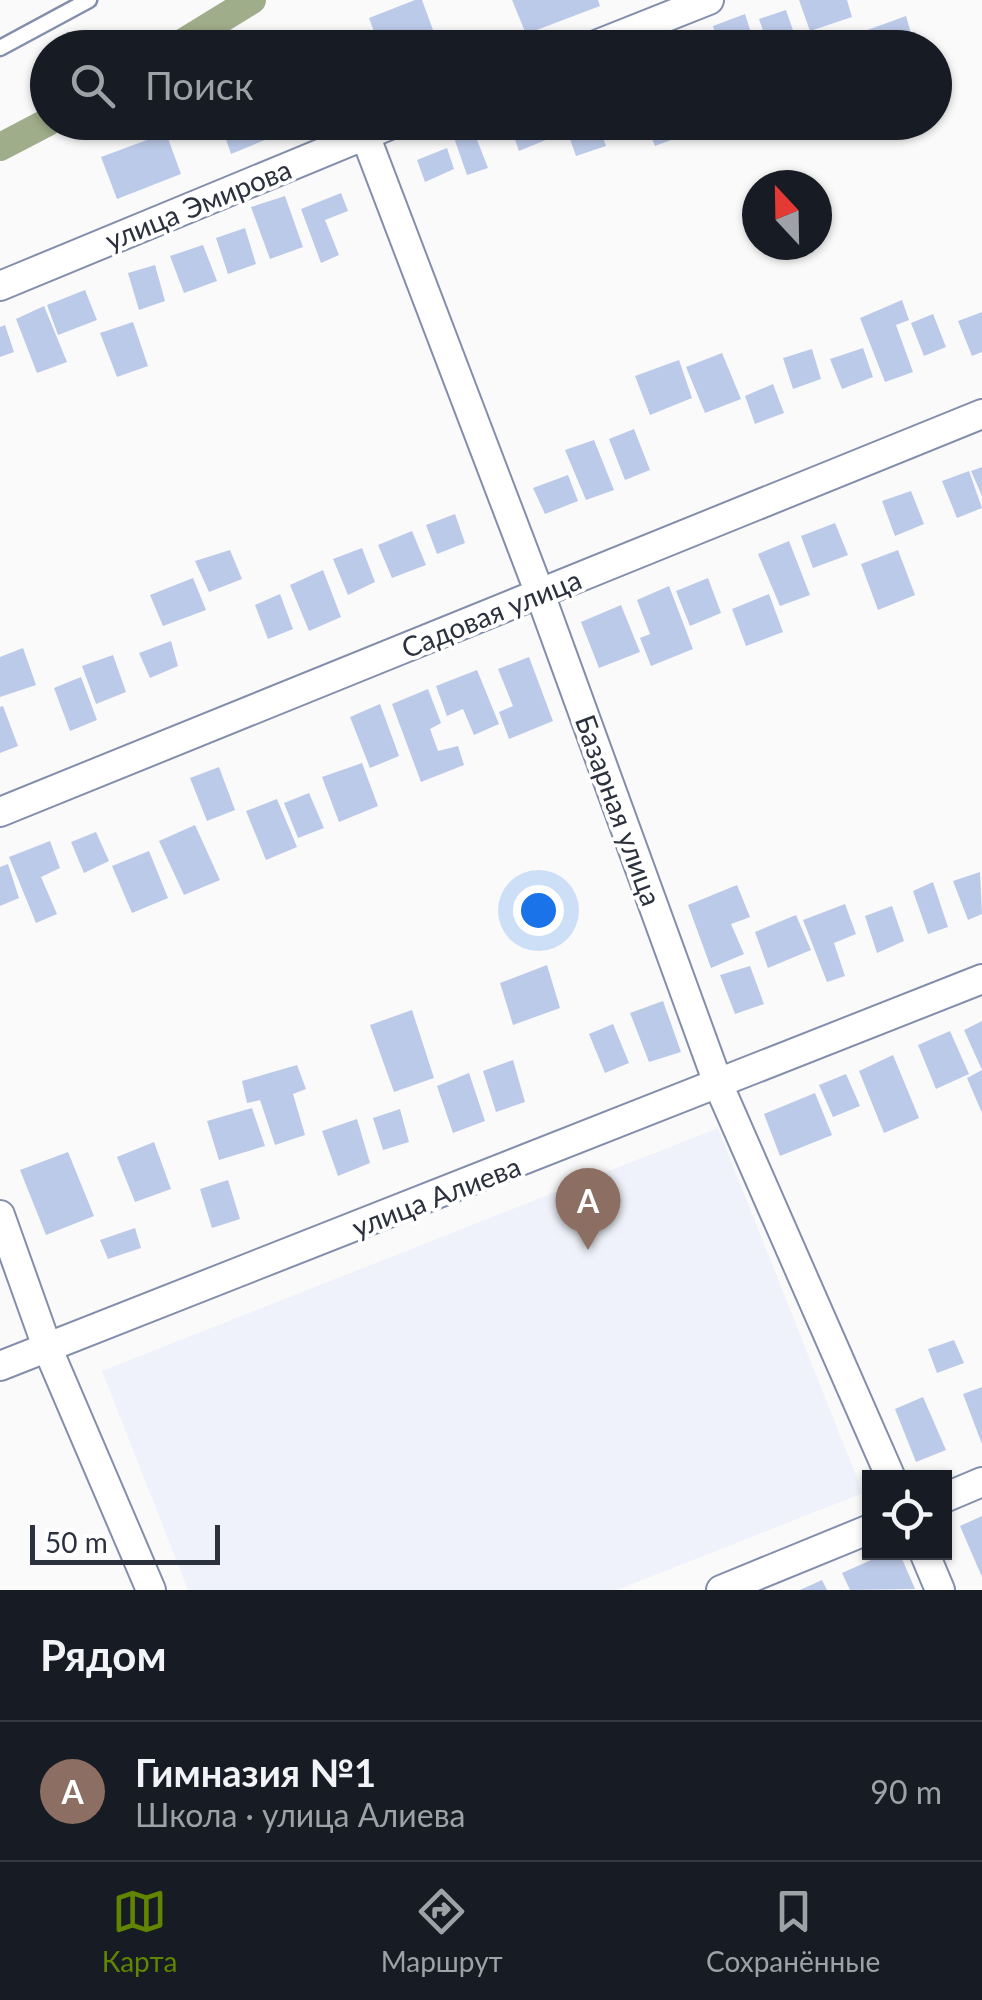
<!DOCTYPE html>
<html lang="ru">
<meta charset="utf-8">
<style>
body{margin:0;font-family:Lato,sans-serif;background:#242831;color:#f1f3f6}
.controls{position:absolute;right:30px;bottom:30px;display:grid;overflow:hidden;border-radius:0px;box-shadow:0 2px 8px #0004}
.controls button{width:90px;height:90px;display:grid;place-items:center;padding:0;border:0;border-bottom:2px solid #363941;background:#171b24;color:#f1f3f6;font:50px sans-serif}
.compass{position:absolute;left:742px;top:170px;width:90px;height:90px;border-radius:50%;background:#171b24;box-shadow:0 2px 8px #0004;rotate:338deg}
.scale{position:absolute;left:30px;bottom:25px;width:190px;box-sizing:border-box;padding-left:10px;border:5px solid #2c313e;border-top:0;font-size:28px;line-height:35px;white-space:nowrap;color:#2c313e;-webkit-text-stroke:8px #fff;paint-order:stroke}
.you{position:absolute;left:538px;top:910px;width:35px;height:35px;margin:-25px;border:8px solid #fff;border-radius:50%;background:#1a73e8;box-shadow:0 0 0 15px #1a73e833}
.badge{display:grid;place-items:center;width:65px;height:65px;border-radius:50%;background:#618401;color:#fff;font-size:32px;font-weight:700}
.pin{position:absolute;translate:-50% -82px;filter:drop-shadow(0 2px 5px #0008)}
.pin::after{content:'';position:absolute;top:52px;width:35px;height:30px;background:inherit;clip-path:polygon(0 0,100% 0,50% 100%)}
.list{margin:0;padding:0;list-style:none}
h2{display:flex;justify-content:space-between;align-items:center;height:130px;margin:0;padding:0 40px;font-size:42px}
h2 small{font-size:32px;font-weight:400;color:#9ea1a6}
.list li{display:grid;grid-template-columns:65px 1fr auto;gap:30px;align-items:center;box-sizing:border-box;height:140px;padding:0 40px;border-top:2px solid #363941}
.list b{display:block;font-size:38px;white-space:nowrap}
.list p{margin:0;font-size:32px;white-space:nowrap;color:#9ea1a6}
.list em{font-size:32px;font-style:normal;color:#9ea1a6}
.icon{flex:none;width:55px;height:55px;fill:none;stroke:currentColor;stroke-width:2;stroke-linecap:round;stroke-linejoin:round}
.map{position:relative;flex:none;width:982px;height:1590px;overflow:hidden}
.search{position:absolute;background:#171b24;box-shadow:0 2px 8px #0004;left:30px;right:30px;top:30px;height:110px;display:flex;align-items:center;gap:25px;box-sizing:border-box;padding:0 35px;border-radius:55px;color:#9ea1a6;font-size:38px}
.sheet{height:270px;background:#171b24}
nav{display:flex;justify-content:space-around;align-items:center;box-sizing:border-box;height:140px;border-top:2px solid #363941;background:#171b24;font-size:28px;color:#9ea1a6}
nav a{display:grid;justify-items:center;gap:5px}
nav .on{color:#618401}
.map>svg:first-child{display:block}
.built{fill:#eff2fa}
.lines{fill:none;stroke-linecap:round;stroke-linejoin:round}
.canal{stroke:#9fad8a;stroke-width:28}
.building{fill:#bccae9}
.service-casing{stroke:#828eab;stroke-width:19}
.minor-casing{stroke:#828eab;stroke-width:32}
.service{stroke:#fff;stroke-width:14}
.minor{stroke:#fff;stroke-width:28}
.labels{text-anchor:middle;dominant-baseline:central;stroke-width:8;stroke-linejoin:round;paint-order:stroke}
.street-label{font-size:28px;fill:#2c313e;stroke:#fff}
</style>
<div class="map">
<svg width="982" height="1590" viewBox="0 0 982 1590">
<rect width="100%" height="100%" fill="#fafafa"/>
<!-- built -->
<path class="built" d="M 718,1128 L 863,1493 L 617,1590 L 188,1590 L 102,1371 Z"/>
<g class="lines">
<!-- canal -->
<g class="canal">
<path d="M 174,48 L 252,0"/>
<path d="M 0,147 L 48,122"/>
</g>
</g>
<!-- building -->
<g class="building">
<path d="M 415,0 L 422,0 L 433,30 L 423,34 L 429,48 L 380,48 L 369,18 Z"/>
<path d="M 512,0 L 598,0 L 600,6 L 526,34 Z"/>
<path d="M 799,0 L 847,0 L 852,17 L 810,31 Z"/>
<path d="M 786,10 L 798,45 L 769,48 L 759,19 Z"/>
<path d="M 745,14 L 756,48 L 720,48 L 713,26 Z"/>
<path d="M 906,16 L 913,40 L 894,48 L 868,48 L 862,32 Z"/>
<path d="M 371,36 L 376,48 L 341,48 L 341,47 Z"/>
<path d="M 712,37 L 715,48 L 684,48 L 683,47 Z"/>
<path d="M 220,122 L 266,122 L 272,137 L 231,154 Z"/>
<path d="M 509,122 L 548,122 L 553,137 L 519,151 Z"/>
<path d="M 564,122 L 597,122 L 606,146 L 576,156 Z"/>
<path d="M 645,122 L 692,122 L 695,131 L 655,146 Z"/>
<path d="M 472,127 L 488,168 L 467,175 L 453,135 Z"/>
<path d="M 166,133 L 181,174 L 117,199 L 101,157 Z"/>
<path d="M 447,148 L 454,169 L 425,182 L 417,160 Z"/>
<path d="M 341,193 L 348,211 L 325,220 L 339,255 L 321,263 L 301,209 Z"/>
<path d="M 285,196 L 303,247 L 270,259 L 251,207 Z"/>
<path d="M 245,228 L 256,264 L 228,274 L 216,238 Z"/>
<path d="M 203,245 L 217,281 L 184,293 L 170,256 Z"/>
<path d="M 155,265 L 165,301 L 139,310 L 128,273 Z"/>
<path d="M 85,290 L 97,320 L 58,335 L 47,305 Z"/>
<path d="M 902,300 L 909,320 L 896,325 L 913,372 L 885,382 L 860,318 Z"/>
<path d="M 44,306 L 67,362 L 37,373 L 16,319 Z"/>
<path d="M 982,312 L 982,352 L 972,356 L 958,321 Z"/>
<path d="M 933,314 L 946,347 L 924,356 L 911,323 Z"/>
<path d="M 133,322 L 148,366 L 117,377 L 100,333 Z"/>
<path d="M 5,325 L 14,352 L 0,357 L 0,327 Z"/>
<path d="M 863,348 L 873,377 L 842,389 L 830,359 Z"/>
<path d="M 812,349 L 821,379 L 793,389 L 783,358 Z"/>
<path d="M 722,353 L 741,399 L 705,413 L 686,367 Z"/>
<path d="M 679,360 L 692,398 L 650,415 L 635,376 Z"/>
<path d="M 773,384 L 784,413 L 755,424 L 745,396 Z"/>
<path d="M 634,429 L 650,470 L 625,480 L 609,439 Z"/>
<path d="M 594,440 L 614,490 L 586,500 L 565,450 Z"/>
<path d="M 982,467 L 982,496 L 971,471 Z"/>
<path d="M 969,471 L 982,508 L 957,518 L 942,481 Z"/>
<path d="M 568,475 L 578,501 L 545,514 L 533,488 Z"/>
<path d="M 911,491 L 924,524 L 895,536 L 882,501 Z"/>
<path d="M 455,514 L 465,543 L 437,554 L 426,525 Z"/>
<path d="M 835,523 L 848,555 L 813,568 L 801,536 Z"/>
<path d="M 412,531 L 426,565 L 392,578 L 378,545 Z"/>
<path d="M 789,541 L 810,595 L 780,606 L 758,554 Z"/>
<path d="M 362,548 L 375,582 L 348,595 L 333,559 Z"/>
<path d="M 230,550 L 242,579 L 209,592 L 195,561 Z"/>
<path d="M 898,550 L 915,595 L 878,610 L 861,564 Z"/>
<path d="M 323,570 L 341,617 L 309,631 L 290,585 Z"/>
<path d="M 193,578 L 206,610 L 163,626 L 150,595 Z"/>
<path d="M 708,578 L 721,613 L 690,626 L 676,591 Z"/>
<path d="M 669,586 L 693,649 L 651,666 L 640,638 L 650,634 L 637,600 Z"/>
<path d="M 280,594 L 293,629 L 268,639 L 255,605 Z"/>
<path d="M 769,594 L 783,632 L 746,646 L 732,609 Z"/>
<path d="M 621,605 L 640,652 L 599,668 L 581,622 Z"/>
<path d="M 171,641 L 178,666 L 150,678 L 139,653 Z"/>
<path d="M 23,648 L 36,685 L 0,697 L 0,657 Z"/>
<path d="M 113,655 L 126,692 L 96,704 L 82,666 Z"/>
<path d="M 529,657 L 553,721 L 509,739 L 499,712 L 513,706 L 498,669 Z"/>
<path d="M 477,670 L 499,724 L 474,735 L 463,709 L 447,716 L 436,686 Z"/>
<path d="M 81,677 L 97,720 L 70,731 L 54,688 Z"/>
<path d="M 428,689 L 441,723 L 430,729 L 438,751 L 458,746 L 464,765 L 421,782 L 392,704 Z"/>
<path d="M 380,704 L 399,756 L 370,768 L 350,717 Z"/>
<path d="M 3,706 L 18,746 L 0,753 L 0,707 Z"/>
<path d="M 362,763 L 378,806 L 339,822 L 322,777 Z"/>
<path d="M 219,767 L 235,810 L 207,821 L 190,778 Z"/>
<path d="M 309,793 L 324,828 L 298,838 L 284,803 Z"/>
<path d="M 277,799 L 297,847 L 266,860 L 246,811 Z"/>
<path d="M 195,825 L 220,880 L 184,895 L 159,841 Z"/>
<path d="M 96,832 L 109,861 L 84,873 L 71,842 Z"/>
<path d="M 50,841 L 60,868 L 41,877 L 57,914 L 36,923 L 9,857 Z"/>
<path d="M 149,851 L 168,898 L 132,913 L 112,866 Z"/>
<path d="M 8,864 L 19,898 L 0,906 L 0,867 Z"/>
<path d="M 980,872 L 982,914 L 968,920 L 953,881 Z"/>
<path d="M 933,882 L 948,927 L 928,934 L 913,891 Z"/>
<path d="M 737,885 L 750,917 L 731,924 L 744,954 L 711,968 L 688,905 Z"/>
<path d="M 845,904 L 856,934 L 834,943 L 845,976 L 827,982 L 803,920 Z"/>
<path d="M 892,906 L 904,941 L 877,953 L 865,916 Z"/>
<path d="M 796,915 L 811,950 L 768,968 L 755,932 Z"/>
<path d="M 547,965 L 560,1008 L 513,1025 L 500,983 Z"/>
<path d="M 750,966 L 764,1004 L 735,1014 L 720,975 Z"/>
<path d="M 663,1001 L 681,1052 L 649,1062 L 630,1013 Z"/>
<path d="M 412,1010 L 434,1078 L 394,1092 L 370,1025 Z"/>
<path d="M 982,1021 L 982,1113 L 967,1078 L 982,1070 L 964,1030 Z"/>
<path d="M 613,1024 L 629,1063 L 605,1073 L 589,1034 Z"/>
<path d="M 950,1031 L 969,1074 L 936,1089 L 918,1045 Z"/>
<path d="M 893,1055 L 919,1118 L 884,1133 L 859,1071 Z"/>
<path d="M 513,1060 L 525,1102 L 496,1112 L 483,1071 Z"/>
<path d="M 297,1065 L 306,1089 L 293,1094 L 305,1135 L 275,1145 L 260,1100 L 247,1103 L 242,1081 Z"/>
<path d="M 469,1073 L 485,1121 L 453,1133 L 437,1086 Z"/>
<path d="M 846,1074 L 860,1106 L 833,1117 L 819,1085 Z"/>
<path d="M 815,1093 L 832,1135 L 780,1156 L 764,1114 Z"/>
<path d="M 252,1108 L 265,1146 L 219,1160 L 207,1121 Z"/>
<path d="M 400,1109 L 409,1142 L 383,1150 L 373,1118 Z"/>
<path d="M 357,1119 L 370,1163 L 338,1176 L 322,1131 Z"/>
<path d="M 154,1142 L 171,1189 L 135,1202 L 117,1157 Z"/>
<path d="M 68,1152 L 94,1216 L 46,1235 L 20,1170 Z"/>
<path d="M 228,1180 L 240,1219 L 212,1228 L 200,1189 Z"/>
<path d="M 135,1228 L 141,1248 L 108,1259 L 100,1240 Z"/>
<path d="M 954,1340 L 964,1363 L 937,1373 L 928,1349 Z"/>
<path d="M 982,1387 L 982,1444 L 963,1394 Z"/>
<path d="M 923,1397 L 946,1450 L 916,1462 L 895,1409 Z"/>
<path d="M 982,1516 L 982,1577 L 960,1526 Z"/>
<path d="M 889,1552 L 899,1552 L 915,1589 L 850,1590 L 842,1573 Z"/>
<path d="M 822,1580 L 827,1590 L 800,1590 Z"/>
</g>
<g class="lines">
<defs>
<path id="service" d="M 0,48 L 89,0"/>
<g id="minor">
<path d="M 588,48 L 709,0"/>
<path d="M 365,135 L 540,594 L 719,1086 L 891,1478"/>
<path d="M 0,286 L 397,122"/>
<path d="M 0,812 L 982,414"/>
<path d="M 0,1215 L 47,1347 L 151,1590"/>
<path d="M 0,1366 L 982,979"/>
<path d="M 944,1498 L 982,1482"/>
<path d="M 924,1552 L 940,1590"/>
<path d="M 721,1590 L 870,1529"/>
</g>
</defs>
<!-- service casing -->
<use href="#service" class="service-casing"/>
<!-- minor casing -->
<use href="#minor" class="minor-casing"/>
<!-- service -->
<use href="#service" class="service"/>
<!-- minor -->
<use href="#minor" class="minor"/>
</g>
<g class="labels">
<!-- street labels -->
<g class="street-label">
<text transform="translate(198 204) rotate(-22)">улица Эмирова</text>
<text transform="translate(491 613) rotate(-22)">Садовая улица</text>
<text transform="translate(619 810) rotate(70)">Базарная улица</text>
<text transform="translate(436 1196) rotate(-21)">улица Алиева</text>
</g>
</g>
</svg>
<div class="controls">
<button><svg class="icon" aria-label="locate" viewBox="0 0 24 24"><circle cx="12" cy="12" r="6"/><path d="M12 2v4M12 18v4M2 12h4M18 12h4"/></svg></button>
</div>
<svg class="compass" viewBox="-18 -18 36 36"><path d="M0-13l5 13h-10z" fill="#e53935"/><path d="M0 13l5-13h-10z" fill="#9ea1a6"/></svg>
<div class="scale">50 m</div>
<div class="you"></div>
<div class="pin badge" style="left:588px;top:1250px;background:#8d6e63">A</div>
<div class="search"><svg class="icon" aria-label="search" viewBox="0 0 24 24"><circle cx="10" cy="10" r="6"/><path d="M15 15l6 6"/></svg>Поиск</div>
</div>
<section class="sheet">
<h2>Рядом<small></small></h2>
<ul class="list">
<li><span class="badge" style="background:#8d6e63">A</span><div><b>Гимназия №1</b><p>Школа · улица Алиева</p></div><em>90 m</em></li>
</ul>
</section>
<nav>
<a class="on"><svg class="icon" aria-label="map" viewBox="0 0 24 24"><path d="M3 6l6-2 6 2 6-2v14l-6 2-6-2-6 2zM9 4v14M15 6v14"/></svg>Карта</a>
<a><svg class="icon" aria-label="directions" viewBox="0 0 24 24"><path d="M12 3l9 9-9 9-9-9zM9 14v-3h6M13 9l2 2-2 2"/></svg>Маршрут</a>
<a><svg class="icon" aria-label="saved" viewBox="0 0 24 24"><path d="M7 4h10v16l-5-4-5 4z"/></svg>Сохранённые</a>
</nav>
